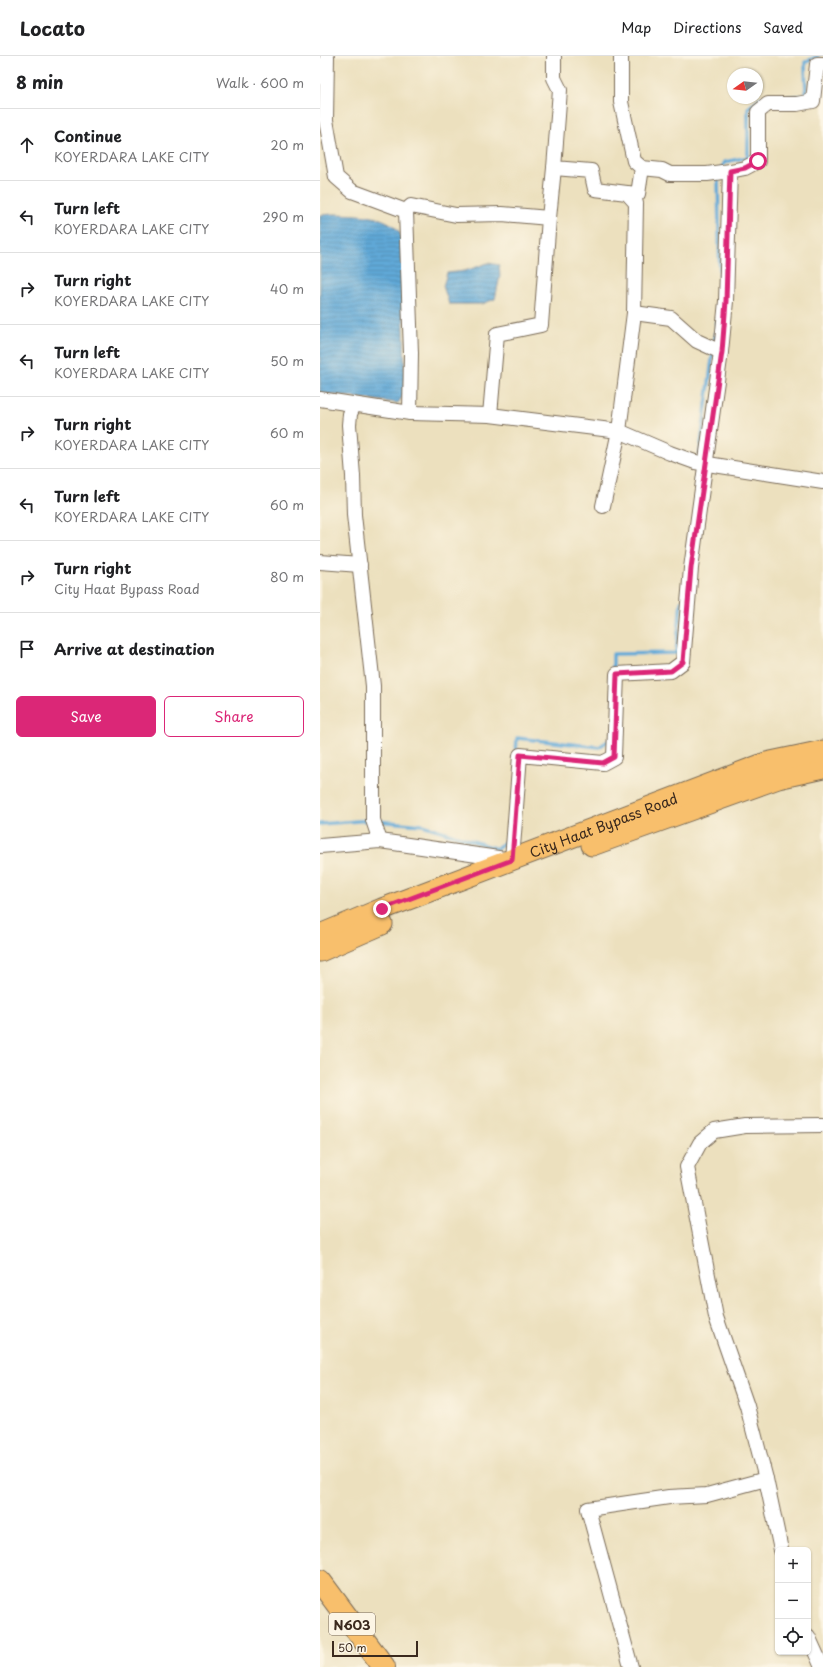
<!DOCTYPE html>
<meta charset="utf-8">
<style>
body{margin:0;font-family:"Playpen Sans",sans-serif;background:#f2f2f2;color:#202124}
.controls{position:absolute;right:12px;bottom:12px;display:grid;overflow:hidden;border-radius:6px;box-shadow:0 1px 3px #0004}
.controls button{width:36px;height:36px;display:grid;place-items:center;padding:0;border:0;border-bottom:1px solid #e0e0e0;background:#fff;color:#202124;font:20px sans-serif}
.compass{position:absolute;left:407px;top:12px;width:36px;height:36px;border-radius:50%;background:#fff;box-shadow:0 1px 3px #0004;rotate:255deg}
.scale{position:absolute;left:12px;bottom:10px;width:86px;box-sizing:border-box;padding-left:4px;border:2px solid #3b2a1e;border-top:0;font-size:11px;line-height:14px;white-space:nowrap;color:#3b2a1e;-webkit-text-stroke:3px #fcf5e5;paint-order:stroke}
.stop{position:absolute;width:12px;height:12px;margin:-9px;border:3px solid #db2777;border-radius:50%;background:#fff}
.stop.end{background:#db2777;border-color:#fff;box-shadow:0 1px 4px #0008}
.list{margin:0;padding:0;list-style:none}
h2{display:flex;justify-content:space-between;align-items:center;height:52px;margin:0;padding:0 16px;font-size:17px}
h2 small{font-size:13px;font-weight:400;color:#757577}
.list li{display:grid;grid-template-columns:26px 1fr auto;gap:12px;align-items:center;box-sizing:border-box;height:72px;padding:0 16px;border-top:1px solid #e0e0e0}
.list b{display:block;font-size:15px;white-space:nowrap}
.list p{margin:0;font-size:13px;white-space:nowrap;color:#757577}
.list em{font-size:13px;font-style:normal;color:#757577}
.actions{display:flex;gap:8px;padding:12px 16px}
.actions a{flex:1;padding:9px 0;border:1px solid #db2777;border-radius:6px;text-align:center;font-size:14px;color:#db2777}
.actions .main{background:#db2777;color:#fff}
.icon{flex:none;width:22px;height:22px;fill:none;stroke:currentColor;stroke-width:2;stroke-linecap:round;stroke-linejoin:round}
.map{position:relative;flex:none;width:503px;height:1611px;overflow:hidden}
header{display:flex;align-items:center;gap:24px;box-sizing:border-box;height:56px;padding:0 20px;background:#fff;border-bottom:1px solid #e0e0e0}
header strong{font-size:19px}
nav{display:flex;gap:22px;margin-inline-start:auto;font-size:14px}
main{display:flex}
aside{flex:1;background:#fff}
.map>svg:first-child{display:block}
.water{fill:url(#water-rules);stroke:#4e6a7b}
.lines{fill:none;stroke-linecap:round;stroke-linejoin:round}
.stream{stroke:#60a9d8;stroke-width:3.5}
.street-casing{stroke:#796a56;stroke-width:16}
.primary-casing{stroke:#796a56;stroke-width:23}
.highway-casing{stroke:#796a56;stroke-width:24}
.street{stroke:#fff;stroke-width:14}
.primary{stroke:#f8bf6c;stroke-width:21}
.highway{stroke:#f8bf6c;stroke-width:22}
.route{stroke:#db2777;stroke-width:5}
.labels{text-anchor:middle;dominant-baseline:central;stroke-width:3;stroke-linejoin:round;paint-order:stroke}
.shield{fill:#fcf5e5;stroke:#75675a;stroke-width:1}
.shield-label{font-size:13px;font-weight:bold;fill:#3b2a1e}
.street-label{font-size:14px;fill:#3b2a1e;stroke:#fcf5e5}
</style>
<header>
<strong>Locato</strong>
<nav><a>Map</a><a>Directions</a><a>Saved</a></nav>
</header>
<main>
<aside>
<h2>8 min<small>Walk · 600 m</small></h2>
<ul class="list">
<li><svg class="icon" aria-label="ahead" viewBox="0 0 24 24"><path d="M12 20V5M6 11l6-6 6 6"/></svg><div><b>Continue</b><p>KOYERDARA LAKE CITY</p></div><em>20 m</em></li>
<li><svg class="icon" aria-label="left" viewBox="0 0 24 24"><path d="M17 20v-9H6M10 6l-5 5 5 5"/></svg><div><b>Turn left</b><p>KOYERDARA LAKE CITY</p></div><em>290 m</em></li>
<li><svg class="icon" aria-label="right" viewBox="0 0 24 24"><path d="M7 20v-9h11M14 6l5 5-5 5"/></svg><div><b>Turn right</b><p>KOYERDARA LAKE CITY</p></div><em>40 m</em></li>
<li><svg class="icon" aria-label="left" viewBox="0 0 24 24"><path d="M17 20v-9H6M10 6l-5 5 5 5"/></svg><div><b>Turn left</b><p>KOYERDARA LAKE CITY</p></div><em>50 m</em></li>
<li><svg class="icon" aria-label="right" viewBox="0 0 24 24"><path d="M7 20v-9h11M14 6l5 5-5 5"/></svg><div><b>Turn right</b><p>KOYERDARA LAKE CITY</p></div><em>60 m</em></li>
<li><svg class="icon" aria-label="left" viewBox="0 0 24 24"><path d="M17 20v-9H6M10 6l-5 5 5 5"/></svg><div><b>Turn left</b><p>KOYERDARA LAKE CITY</p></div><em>60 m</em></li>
<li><svg class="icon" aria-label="right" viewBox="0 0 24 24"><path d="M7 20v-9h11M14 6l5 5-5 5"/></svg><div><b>Turn right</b><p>City Haat Bypass Road</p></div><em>80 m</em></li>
<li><svg class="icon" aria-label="arrive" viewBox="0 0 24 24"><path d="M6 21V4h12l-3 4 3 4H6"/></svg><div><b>Arrive at destination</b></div></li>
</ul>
<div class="actions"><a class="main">Save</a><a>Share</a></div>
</aside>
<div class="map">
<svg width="503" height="1611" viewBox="0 0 503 1611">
<defs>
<pattern id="water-rules" width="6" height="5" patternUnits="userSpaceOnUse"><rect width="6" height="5" fill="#60a9d8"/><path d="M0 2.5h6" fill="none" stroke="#508aaf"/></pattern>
</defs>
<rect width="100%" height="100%" fill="#fcf5e5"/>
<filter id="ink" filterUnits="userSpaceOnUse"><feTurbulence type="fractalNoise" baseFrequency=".025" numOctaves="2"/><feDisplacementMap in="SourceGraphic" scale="8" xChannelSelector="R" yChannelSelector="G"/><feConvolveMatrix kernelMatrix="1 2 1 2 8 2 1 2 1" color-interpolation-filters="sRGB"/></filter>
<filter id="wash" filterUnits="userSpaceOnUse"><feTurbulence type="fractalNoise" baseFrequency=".012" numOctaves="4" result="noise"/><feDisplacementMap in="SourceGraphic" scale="16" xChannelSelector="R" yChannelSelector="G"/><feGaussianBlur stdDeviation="0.9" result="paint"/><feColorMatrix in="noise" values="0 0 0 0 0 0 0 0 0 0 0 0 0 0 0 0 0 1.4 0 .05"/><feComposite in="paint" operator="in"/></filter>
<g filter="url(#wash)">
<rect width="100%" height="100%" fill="#ece0be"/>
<!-- water -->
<g class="water">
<path d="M 14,158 C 36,159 73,157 82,182 L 85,322 L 83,340 L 78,347 L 0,337 L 0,159 Z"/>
<path d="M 168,207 L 179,209 L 180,220 L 175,243 L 162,248 L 129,248 L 123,230 L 127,217 L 145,215 Z"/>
</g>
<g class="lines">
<!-- stream -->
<g class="stream">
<path d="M 401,113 L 405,106 L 428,101 L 428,52 L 440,42 L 486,40 L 485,6 L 498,0"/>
<path d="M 398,120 L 400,230"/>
<path d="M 394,290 L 398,260"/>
<path d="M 379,403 L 393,296"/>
<path d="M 376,423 L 378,409"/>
<path d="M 293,617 L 293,598 L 356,597 L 361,546"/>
<path d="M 196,697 L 197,682 L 279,691 L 291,683"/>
<path d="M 57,765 L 103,769 L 177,793 L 189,782"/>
<path d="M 0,768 L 51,764"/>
</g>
</g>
</g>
<g filter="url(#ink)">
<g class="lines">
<defs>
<g id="street">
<path d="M 7,0 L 6,64 L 16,121 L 32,135 L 86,155 L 91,297 L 90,357"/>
<path d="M 234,0 L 234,22 L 240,34 L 234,112 L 271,115 L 275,133 L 307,137 L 316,147 L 314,257 L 299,375 L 283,450"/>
<path d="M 301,0 L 301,46 L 314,105 L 322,112 L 318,138 L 307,137"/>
<path d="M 322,112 L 342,114 L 350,118 L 387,118 L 410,115"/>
<path d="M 86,155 L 91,150 L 136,159 L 182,158 L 229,162 L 221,269 L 177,278 L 170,359"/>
<path d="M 229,162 L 234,112"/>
<path d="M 314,257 L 351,262 L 377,285 L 401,296"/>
<path d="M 0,343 L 90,357 L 170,359 L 299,375 L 350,397 L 375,406 L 503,426"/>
<path d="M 34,349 L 30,358 L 29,369 L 33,420 L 34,459 L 53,630 L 53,764 L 60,785"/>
<path d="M 0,506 L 40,509"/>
<path d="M 0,790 L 60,785 L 192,804 L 200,699 L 283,707 L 294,701 L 297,618 L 351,615 L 363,606 L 371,512 L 401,296 L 406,245 L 410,115 L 425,112 L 438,105 L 438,56 L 448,48 L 477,48 L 493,45 L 497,8 L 503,8"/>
<path d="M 461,1494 L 446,1423 L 427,1350 L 396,1261 L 367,1111 L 380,1087 L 394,1075 L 425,1070 L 503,1069"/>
<path d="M 488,1580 L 502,1611"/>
<path d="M 311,1611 L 268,1453 L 349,1441 L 387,1439 L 446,1423"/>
</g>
<g id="primary">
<path d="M 272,789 L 458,722 L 503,712"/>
<path id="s1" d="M 0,879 L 62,853 L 446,707 L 503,695"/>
<path d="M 0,895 L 62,868"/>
</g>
<path id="highway" d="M 0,1525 L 64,1611"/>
</defs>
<!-- street casing -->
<use href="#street" class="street-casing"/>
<!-- primary casing -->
<use href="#primary" class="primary-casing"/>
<!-- highway casing -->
<use href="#highway" class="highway-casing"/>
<!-- street -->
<use href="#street" class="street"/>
<!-- primary -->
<use href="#primary" class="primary"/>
<!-- highway -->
<use href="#highway" class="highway"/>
</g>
</g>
<g class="lines" filter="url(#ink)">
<!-- route -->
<path class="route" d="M 62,853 L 192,804 L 200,699 L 283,707 L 294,701 L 297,618 L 351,615 L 363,606 L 371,512 L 402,296 L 406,245 L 410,115 L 425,112 L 438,105"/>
</g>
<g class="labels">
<!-- shield labels -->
<rect class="shield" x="9" y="1557" width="46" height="22" rx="3"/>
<g class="shield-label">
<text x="32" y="1568">N603</text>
</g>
<!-- street labels -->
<g class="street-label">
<text stroke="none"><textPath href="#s1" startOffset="304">City Haat Bypass Road</textPath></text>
</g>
</g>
</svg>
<div class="controls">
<button>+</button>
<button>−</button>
<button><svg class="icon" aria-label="locate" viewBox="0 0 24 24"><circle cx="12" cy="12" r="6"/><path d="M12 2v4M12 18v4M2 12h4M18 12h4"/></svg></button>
</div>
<svg class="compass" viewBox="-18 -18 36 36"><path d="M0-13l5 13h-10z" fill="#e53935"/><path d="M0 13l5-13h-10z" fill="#757577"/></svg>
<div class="scale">50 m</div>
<div class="stop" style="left:438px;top:105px"></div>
<div class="stop end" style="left:62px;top:853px"></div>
</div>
</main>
